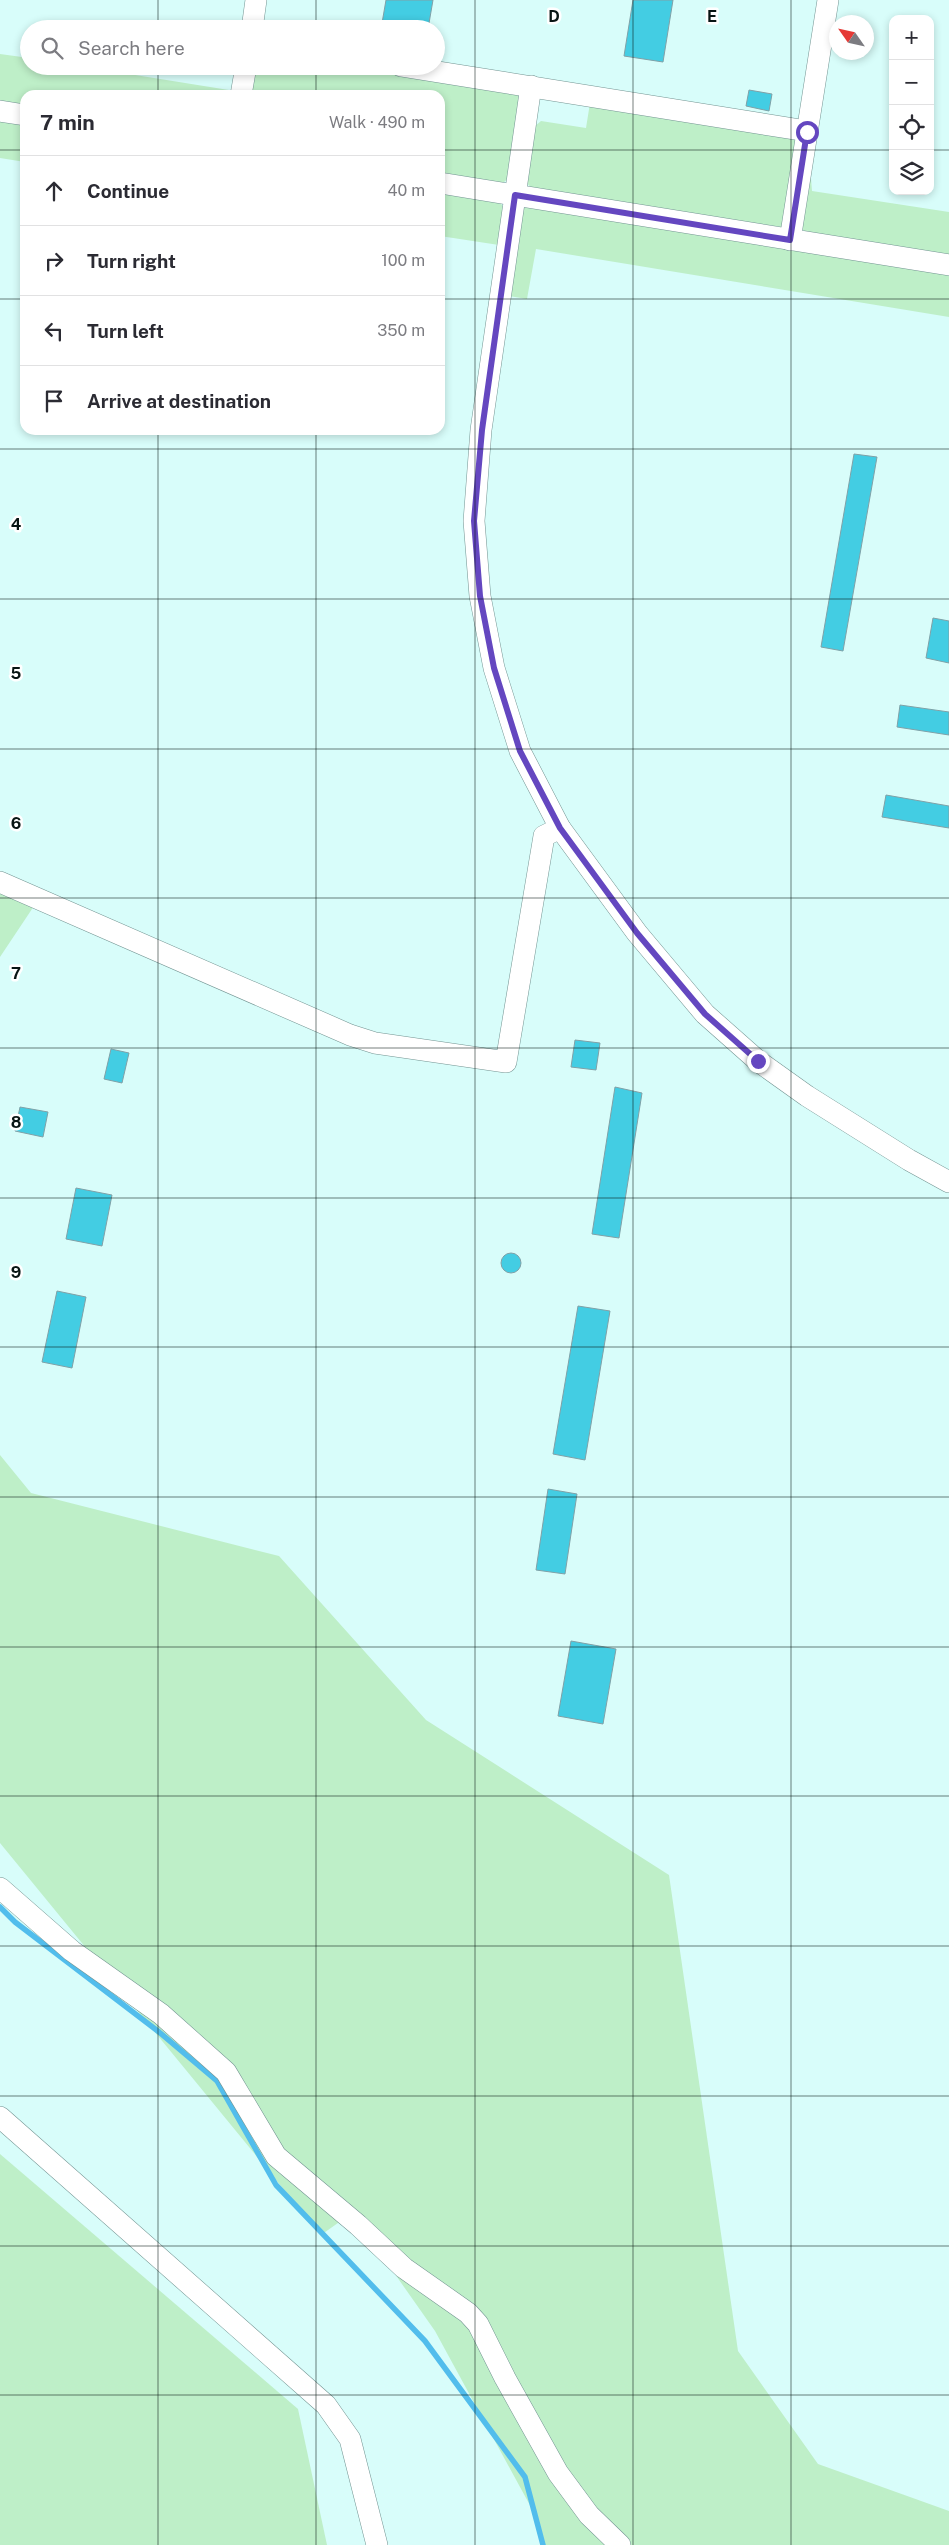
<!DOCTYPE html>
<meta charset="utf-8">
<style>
body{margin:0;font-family:"Public Sans",sans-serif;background:#f2f2f3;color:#2b2b33}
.controls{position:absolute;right:15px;top:15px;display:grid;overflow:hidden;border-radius:10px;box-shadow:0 2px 8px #0003}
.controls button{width:45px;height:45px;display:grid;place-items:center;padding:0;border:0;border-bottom:1px solid #e1e1e2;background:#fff;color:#2b2b33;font:25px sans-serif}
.compass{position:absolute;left:829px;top:15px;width:45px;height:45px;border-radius:50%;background:#fff;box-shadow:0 2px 8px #0003;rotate:304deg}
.stop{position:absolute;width:15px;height:15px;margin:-11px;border:4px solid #6447c0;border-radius:50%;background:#fff}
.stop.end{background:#6447c0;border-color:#fff;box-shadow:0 1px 5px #0008}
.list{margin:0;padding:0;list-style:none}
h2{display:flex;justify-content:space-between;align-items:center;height:65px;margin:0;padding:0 20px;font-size:21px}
h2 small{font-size:16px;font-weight:400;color:#7c7c81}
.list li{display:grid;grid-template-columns:32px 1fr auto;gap:15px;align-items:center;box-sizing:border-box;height:70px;padding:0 20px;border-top:1px solid #e1e1e2}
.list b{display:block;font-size:19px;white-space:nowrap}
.list em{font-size:16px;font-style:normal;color:#7c7c81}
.icon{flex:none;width:28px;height:28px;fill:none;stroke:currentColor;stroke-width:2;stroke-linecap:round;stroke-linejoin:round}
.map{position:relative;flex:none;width:949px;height:2545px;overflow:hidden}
.search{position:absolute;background:#fff;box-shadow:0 2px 8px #0003;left:20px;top:20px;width:425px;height:55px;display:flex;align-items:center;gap:12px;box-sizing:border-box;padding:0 18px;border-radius:28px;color:#7c7c81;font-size:19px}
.panel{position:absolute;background:#fff;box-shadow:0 2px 8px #0003;left:20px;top:90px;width:425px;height:345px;border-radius:15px}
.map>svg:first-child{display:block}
.green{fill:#beefc8}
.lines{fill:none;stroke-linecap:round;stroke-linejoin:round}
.stream{stroke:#52bdec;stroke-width:5.5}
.building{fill:#43cde3;stroke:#80a1a7}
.minor-casing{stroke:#739492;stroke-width:22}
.minor{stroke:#fff;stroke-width:21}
.route{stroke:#6447c0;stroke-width:6}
.grid{fill:none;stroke:#081514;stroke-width:1;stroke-opacity:0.55}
.grid-label{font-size:16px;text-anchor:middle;font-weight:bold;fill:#081514;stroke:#fff;stroke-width:5;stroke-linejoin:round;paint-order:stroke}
</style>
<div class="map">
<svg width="949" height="2545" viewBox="0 0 949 2545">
<rect width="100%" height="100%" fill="#d8fdfa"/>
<!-- green -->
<g class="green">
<path d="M 0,54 L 29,58 L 29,66 L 79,66 L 235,91 L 235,95 L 25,95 L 25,107 L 0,103 Z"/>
<path d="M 254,66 L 351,66 L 517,92 L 521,98 L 510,177 L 504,182 L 495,183 L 440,174 L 440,95 L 248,95 Z"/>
<path d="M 590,103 L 797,138 L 786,223 L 781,227 L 533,190 L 526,182 L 534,127 L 541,121 L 586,128 Z"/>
<path d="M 0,120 L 25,124 L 25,162 L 0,158 Z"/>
<path d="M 810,166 L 812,191 L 949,212 L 949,257 L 808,234 L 802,229 Z"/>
<path d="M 440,189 L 499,201 L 503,207 L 499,245 L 440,236 Z"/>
<path d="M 526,206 L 949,274 L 949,317 L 536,249 L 527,299 L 509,296 L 521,212 Z"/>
<path d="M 0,890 L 34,906 L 0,957 Z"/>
<path d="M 0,1455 L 31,1493 L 279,1556 L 426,1720 L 669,1875 L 738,2351 L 818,2464 L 949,2511 L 949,2545 L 541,2545 L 532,2509 L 435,2331 L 352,2213 L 321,2235 L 0,1843 Z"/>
<path d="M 0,2154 L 298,2409 L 327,2545 L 0,2545 Z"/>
</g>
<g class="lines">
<!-- stream -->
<path class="stream" d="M 0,1907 L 15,1922 L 159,2032 L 217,2081 L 276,2185 L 425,2341 L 525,2477 L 543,2545"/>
</g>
<!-- building -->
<g class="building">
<path d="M 386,0 L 433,0 L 428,29 L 381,29 Z"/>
<path d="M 633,0 L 673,0 L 663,62 L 624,56 Z"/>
<path d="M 749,90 L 772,94 L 769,111 L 746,106 Z"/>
<path d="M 854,454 L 877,457 L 843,651 L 821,647 Z"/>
<path d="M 933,618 L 949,621 L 949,663 L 926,658 Z"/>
<path d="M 900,705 L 949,712 L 949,735 L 897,727 Z"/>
<path d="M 886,795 L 949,806 L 949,828 L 882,817 Z"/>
<path d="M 575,1040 L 600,1043 L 596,1070 L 571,1067 Z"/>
<path d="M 111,1049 L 129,1053 L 122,1083 L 104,1079 Z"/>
<path d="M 615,1087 L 642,1093 L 619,1238 L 592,1234 Z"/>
<path d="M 20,1107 L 48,1112 L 43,1137 L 15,1131 Z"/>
<path d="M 76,1188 L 112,1195 L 102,1246 L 66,1239 Z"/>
<circle cx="511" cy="1263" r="10"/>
<path d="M 57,1291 L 86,1297 L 72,1368 L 42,1362 Z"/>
<path d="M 578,1306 L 610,1311 L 585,1460 L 553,1454 Z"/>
<path d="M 548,1489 L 577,1494 L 565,1574 L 536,1570 Z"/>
<path d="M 571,1641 L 616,1649 L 603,1724 L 558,1716 Z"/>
</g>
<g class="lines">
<defs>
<g id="minor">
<path d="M 252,29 L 256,0"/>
<path d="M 401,66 L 807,131"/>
<path d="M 531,86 L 481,430 L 474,521 L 480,596 L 494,668 L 520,751 L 560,828 L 637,933 L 705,1014 L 758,1061 L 807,1096 L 909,1160 L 949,1182"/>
<path d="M 241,95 L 246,66"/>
<path d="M 0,111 L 25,115"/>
<path d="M 440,183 L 949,265"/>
<path d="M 790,240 L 828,0"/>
<path d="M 0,882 L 350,1035 L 375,1043 L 506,1062 L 544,836 L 560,828"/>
<path d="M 0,1888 L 72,1951 L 161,2014 L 226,2072 L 276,2156 L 358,2225 L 404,2268 L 468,2313 L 478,2324 L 505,2378 L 558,2473 L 589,2515 L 620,2545"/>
<path d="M 0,2117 L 326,2405 L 350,2439 L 377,2545"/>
</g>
</defs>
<!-- minor casing -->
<use href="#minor" class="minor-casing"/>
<!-- minor -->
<use href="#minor" class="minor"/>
</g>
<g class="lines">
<!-- route -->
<path class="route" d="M 758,1061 L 705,1014 L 637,933 L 560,828 L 520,751 L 494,668 L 480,596 L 474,521 L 482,430 L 515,195 L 790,240 L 807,132"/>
</g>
<!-- grid -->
<path class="grid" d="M 158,0 L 158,29M 316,0 L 316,29M 475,0 L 475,2545M 633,0 L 633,2545M 791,0 L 791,2545M 158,66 L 158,95M 316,66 L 316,95M 0,150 L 25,150M 440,150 L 893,150M 930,150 L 949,150M 0,299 L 25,299M 440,299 L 949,299M 158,430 L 158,2545M 316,430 L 316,2545M 0,449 L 949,449M 0,599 L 949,599M 0,749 L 949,749M 0,898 L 949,898M 0,1048 L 949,1048M 0,1198 L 949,1198M 0,1347 L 949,1347M 0,1497 L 949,1497M 0,1647 L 949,1647M 0,1796 L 949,1796M 0,1946 L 949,1946M 0,2096 L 949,2096M 0,2246 L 949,2246M 0,2395 L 949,2395"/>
<g class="grid-label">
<text x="554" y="22">D</text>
<text x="712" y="22">E</text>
<text x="16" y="530">4</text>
<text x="16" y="679">5</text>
<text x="16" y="829">6</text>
<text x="16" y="979">7</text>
<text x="16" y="1128">8</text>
<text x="16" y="1278">9</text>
</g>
</svg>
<div class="controls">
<button>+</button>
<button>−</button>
<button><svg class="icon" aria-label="locate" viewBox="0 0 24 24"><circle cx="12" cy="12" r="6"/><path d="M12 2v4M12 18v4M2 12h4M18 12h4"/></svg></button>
<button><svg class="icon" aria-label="layers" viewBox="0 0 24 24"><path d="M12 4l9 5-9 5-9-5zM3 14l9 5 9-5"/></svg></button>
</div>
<svg class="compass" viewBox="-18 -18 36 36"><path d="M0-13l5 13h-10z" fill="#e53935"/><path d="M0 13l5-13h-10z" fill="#7c7c81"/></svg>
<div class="stop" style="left:807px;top:132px"></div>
<div class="stop end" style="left:758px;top:1061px"></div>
<div class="search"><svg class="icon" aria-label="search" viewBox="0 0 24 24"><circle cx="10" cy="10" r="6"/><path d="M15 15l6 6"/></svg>Search here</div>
<section class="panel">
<h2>7 min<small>Walk · 490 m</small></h2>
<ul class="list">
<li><svg class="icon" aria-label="ahead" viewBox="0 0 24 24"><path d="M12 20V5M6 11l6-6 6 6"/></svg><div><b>Continue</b></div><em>40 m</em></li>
<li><svg class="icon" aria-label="right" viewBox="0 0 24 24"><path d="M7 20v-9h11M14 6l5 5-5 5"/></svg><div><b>Turn right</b></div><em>100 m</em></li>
<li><svg class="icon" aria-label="left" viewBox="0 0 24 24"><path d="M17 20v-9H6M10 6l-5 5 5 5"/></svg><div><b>Turn left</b></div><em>350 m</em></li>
<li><svg class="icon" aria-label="arrive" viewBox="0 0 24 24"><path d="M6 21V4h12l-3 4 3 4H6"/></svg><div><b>Arrive at destination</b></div></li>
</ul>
</section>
</div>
